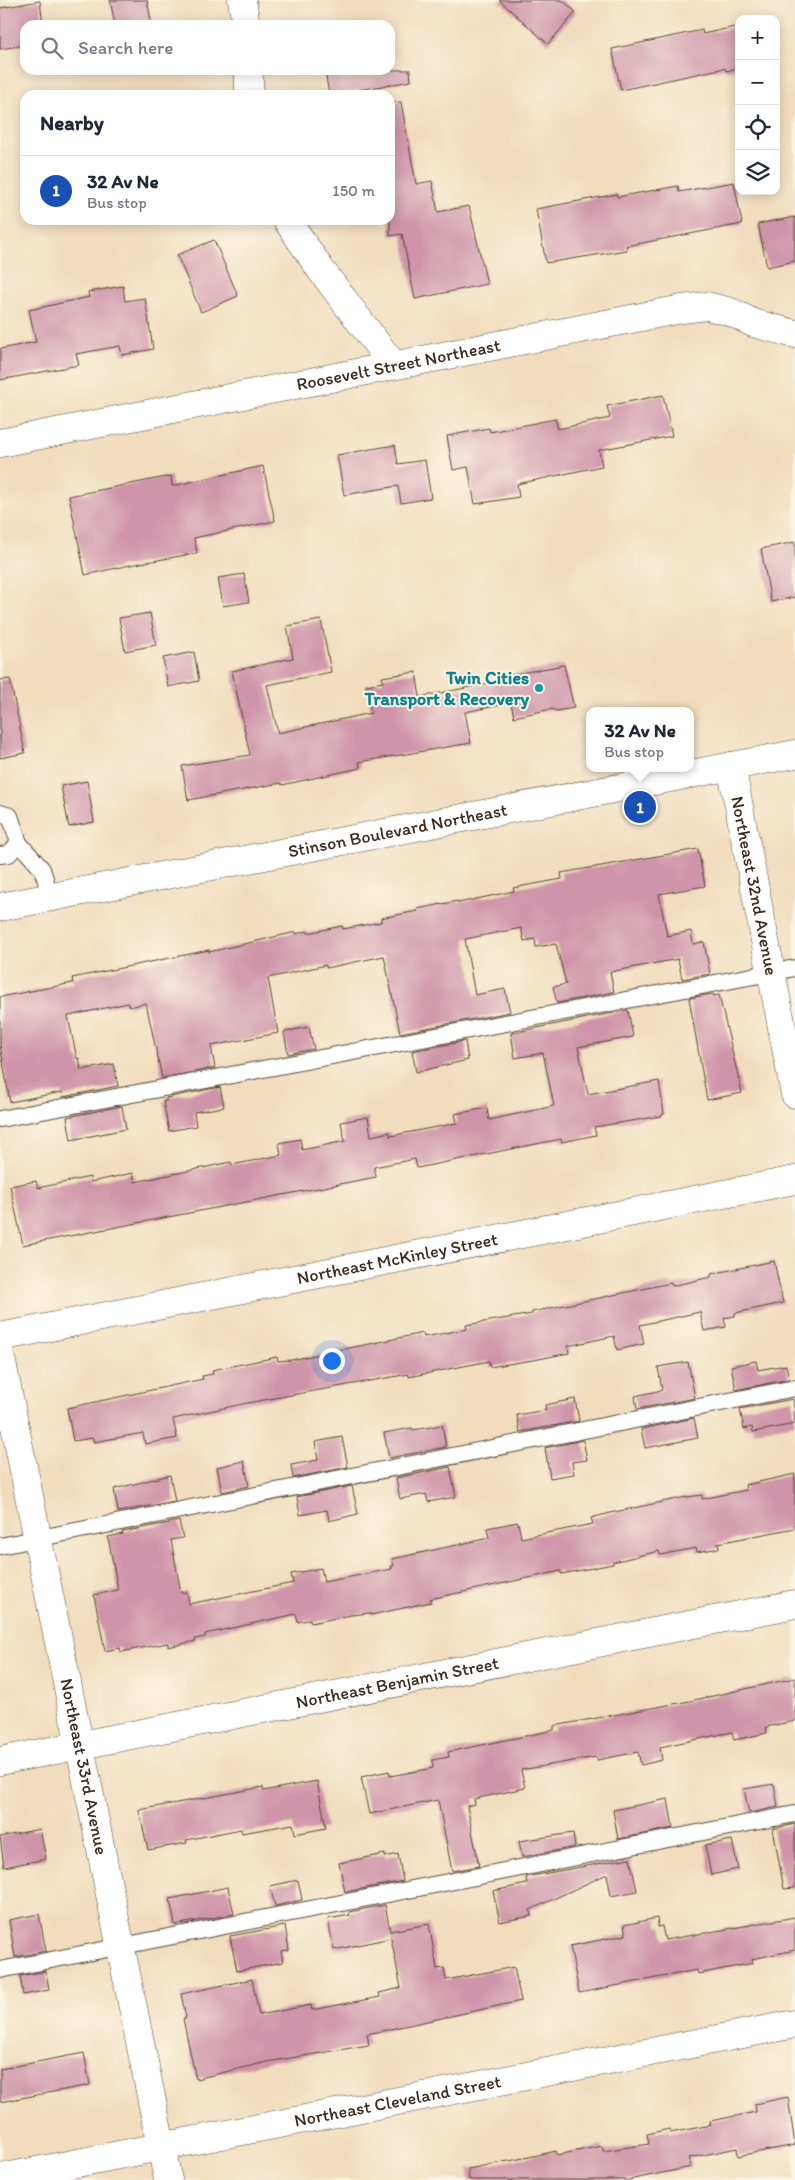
<!DOCTYPE html>
<meta charset="utf-8">
<style>
body{margin:0;font-family:Itim,sans-serif;background:#f2f2f3;color:#1f2937}
.controls{position:absolute;right:15px;top:15px;display:grid;overflow:hidden;border-radius:10px;box-shadow:0 2px 12px #0003}
.controls button{width:45px;height:45px;display:grid;place-items:center;padding:0;border:0;border-bottom:1px solid #e0e1e3;background:#fff;color:#1f2937;font:25px sans-serif}
.you{position:absolute;left:331px;top:1360px;width:18px;height:18px;margin:-12px;border:4px solid #fff;border-radius:50%;background:#1a73e8;box-shadow:0 0 0 8px #1a73e833}
.badge{display:grid;place-items:center;width:32px;height:32px;border-radius:50%;background:#0f766e;color:#fff;font-size:16px;font-weight:700}
.pin{position:absolute;translate:-50% -50%;border:2px solid #fff;box-shadow:0 1px 5px #0006}
.popup{position:absolute;left:586px;top:707px;width:108px;height:65px;box-sizing:border-box;display:grid;place-content:center;border-radius:10px;background:#fff;filter:drop-shadow(0 1px 4px #0005);font-size:16px;white-space:nowrap;color:#747a83}
.popup b{font-size:19px;color:#1f2937}
.popup::after{content:'';position:absolute;left:50%;top:100%;margin-left:-10px;border:10px solid transparent;border-top-color:#fff}
.list{margin:0;padding:0;list-style:none}
h2{display:flex;justify-content:space-between;align-items:center;height:65px;margin:0;padding:0 20px;font-size:21px}
h2 small{font-size:16px;font-weight:400;color:#747a83}
.list li{display:grid;grid-template-columns:32px 1fr auto;gap:15px;align-items:center;box-sizing:border-box;height:70px;padding:0 20px;border-top:1px solid #e0e1e3}
.list b{display:block;font-size:19px;white-space:nowrap}
.list p{margin:0;font-size:16px;white-space:nowrap;color:#747a83}
.list em{font-size:16px;font-style:normal;color:#747a83}
.icon{flex:none;width:28px;height:28px;fill:none;stroke:currentColor;stroke-width:2;stroke-linecap:round;stroke-linejoin:round}
.map{position:relative;flex:none;width:795px;height:2180px;overflow:hidden}
.search{position:absolute;background:#fff;box-shadow:0 2px 12px #0003;left:20px;top:20px;width:375px;height:55px;display:flex;align-items:center;gap:12px;box-sizing:border-box;padding:0 18px;border-radius:15px;color:#747a83;font-size:19px}
.panel{position:absolute;background:#fff;box-shadow:0 2px 12px #0003;left:20px;top:90px;width:375px;height:135px;border-radius:15px}
.map>svg:first-child{display:block}
.building{fill:#ce94a9}
.lines{fill:none;stroke-linecap:round;stroke-linejoin:round}
.service-casing{stroke:#564536;stroke-width:18}
.minor-casing{stroke:#564536;stroke-width:29}
.tertiary-casing{stroke:#564536;stroke-width:29}
.service{stroke:#fff;stroke-width:16}
.minor{stroke:#fff;stroke-width:28}
.tertiary{stroke:#fff;stroke-width:28}
.culture-dot{fill:#0f9aa8;stroke:#fcf5e5;stroke-width:2}
.labels{text-anchor:middle;dominant-baseline:central;stroke-width:4;stroke-linejoin:round;paint-order:stroke}
.street-label{font-size:18px;fill:#3b2a1e;stroke:#fcf5e5}
.culture-label{font-size:18px;font-weight:bold;fill:#0d838f;stroke:#fcf5e5;text-anchor:end}
</style>
<div class="map">
<svg width="795" height="2180" viewBox="0 0 795 2180">
<rect width="100%" height="100%" fill="#fcf5e5"/>
<filter id="ink" filterUnits="userSpaceOnUse"><feTurbulence type="fractalNoise" baseFrequency=".02" numOctaves="2"/><feDisplacementMap in="SourceGraphic" scale="10" xChannelSelector="R" yChannelSelector="G"/><feConvolveMatrix kernelMatrix="1 2 1 2 8 2 1 2 1" color-interpolation-filters="sRGB"/></filter>
<filter id="wash" filterUnits="userSpaceOnUse"><feTurbulence type="fractalNoise" baseFrequency=".0096" numOctaves="4" result="noise"/><feDisplacementMap in="SourceGraphic" scale="20" xChannelSelector="R" yChannelSelector="G"/><feGaussianBlur stdDeviation="1.12" result="paint"/><feColorMatrix in="noise" values="0 0 0 0 0 0 0 0 0 0 0 0 0 0 0 0 0 1.4 0 .05"/><feComposite in="paint" operator="in"/></filter>
<g filter="url(#wash)">
<rect width="100%" height="100%" fill="#f1ddbd"/>
<g id="blocks">
<!-- building -->
<g class="building">
<path d="M 110,0 L 147,0 L 152,25 L 115,25 Z"/>
<path d="M 499,0 L 562,0 L 576,12 L 548,44 Z"/>
<path d="M 40,1 L 43,25 L 25,25 L 25,45 L 0,49 L 0,8 Z"/>
<path d="M 739,26 L 739,68 L 726,71 L 725,68 L 621,90 L 612,49 L 702,30 L 703,34 Z"/>
<path d="M 325,70 L 410,70 L 411,81 L 329,95 Z"/>
<path d="M 401,102 L 416,184 L 432,181 L 438,212 L 469,206 L 487,284 L 415,299 L 402,234 L 390,236 L 390,103 Z"/>
<path d="M 734,182 L 742,224 L 626,246 L 627,250 L 546,263 L 536,209 L 617,194 L 617,197 L 678,186 L 679,192 Z"/>
<path d="M 795,217 L 795,261 L 767,267 L 758,224 Z"/>
<path d="M 214,240 L 238,296 L 201,312 L 177,255 Z"/>
<path d="M 123,286 L 125,301 L 145,298 L 153,349 L 122,355 L 120,346 L 76,354 L 79,365 L 0,380 L 0,349 L 36,342 L 29,310 L 89,297 L 88,292 Z"/>
<path d="M 663,395 L 672,436 L 599,450 L 602,466 L 517,484 L 519,497 L 475,504 L 468,467 L 453,470 L 447,436 L 489,428 L 490,432 L 555,419 L 558,429 L 610,418 L 607,406 Z"/>
<path d="M 395,445 L 398,464 L 425,460 L 431,498 L 401,503 L 398,486 L 344,495 L 337,455 Z"/>
<path d="M 263,466 L 275,521 L 194,538 L 197,553 L 130,565 L 85,575 L 69,496 L 171,476 L 172,486 Z"/>
<path d="M 795,542 L 795,597 L 771,602 L 761,549 Z"/>
<path d="M 244,574 L 249,602 L 223,606 L 218,578 Z"/>
<path d="M 150,613 L 156,645 L 125,651 L 119,618 Z"/>
<path d="M 321,620 L 331,672 L 267,685 L 278,733 L 371,713 L 366,685 L 383,682 L 382,677 L 416,672 L 420,697 L 506,680 L 505,676 L 564,665 L 574,708 L 556,711 L 552,709 L 514,717 L 511,703 L 465,712 L 471,743 L 359,762 L 360,768 L 282,785 L 281,783 L 188,800 L 182,766 L 250,755 L 232,671 L 293,658 L 287,626 Z"/>
<path d="M 194,652 L 199,681 L 168,687 L 163,658 Z"/>
<path d="M 10,679 L 25,753 L 0,758 L 0,680 Z"/>
<path d="M 87,781 L 94,822 L 69,827 L 61,786 Z"/>
<path d="M 698,849 L 705,886 L 659,894 L 667,936 L 691,931 L 693,944 L 704,942 L 710,974 L 682,979 L 678,959 L 610,972 L 614,992 L 557,1003 L 553,987 L 566,984 L 556,944 L 536,947 L 535,939 L 524,941 L 521,928 L 465,939 L 475,995 L 505,989 L 510,1012 L 400,1033 L 384,956 L 326,968 L 326,965 L 268,978 L 278,1033 L 211,1046 L 215,1068 L 162,1078 L 146,1003 L 129,1007 L 128,1003 L 68,1016 L 77,1059 L 79,1058 L 81,1070 L 114,1064 L 118,1086 L 63,1097 L 62,1092 L 10,1102 L 0,1045 L 0,997 L 73,983 L 72,978 L 209,950 L 209,952 L 296,932 L 296,934 L 307,931 L 308,933 L 342,926 L 343,929 L 381,922 L 381,918 L 418,911 L 417,909 L 458,901 L 458,903 L 514,891 L 513,888 L 562,879 L 561,873 Z"/>
<path d="M 713,994 L 714,996 L 719,995 L 742,1093 L 707,1100 L 689,998 Z"/>
<path d="M 628,1010 L 633,1037 L 578,1047 L 588,1094 L 659,1081 L 664,1114 L 662,1115 L 662,1116 L 594,1127 L 596,1135 L 562,1142 L 561,1139 L 417,1168 L 415,1159 L 374,1167 L 376,1177 L 23,1245 L 10,1186 L 36,1181 L 38,1188 L 90,1177 L 91,1182 L 133,1173 L 135,1182 L 231,1162 L 232,1165 L 281,1155 L 279,1143 L 300,1139 L 302,1150 L 345,1141 L 341,1122 L 368,1117 L 371,1136 L 390,1132 L 390,1136 L 457,1123 L 455,1114 L 487,1108 L 489,1120 L 554,1106 L 543,1053 L 515,1058 L 511,1033 Z"/>
<path d="M 309,1027 L 314,1049 L 288,1054 L 284,1032 Z"/>
<path d="M 465,1041 L 468,1060 L 416,1072 L 412,1051 Z"/>
<path d="M 220,1087 L 224,1107 L 194,1112 L 196,1126 L 169,1131 L 163,1101 L 166,1101 L 166,1098 Z"/>
<path d="M 122,1106 L 126,1129 L 71,1140 L 67,1117 Z"/>
<path d="M 774,1261 L 783,1303 L 735,1313 L 735,1316 L 724,1318 L 726,1327 L 704,1331 L 700,1312 L 640,1325 L 644,1344 L 617,1350 L 614,1336 L 568,1346 L 569,1353 L 539,1359 L 490,1367 L 489,1361 L 409,1377 L 409,1374 L 247,1403 L 173,1419 L 177,1438 L 145,1444 L 143,1433 L 94,1442 L 93,1438 L 73,1441 L 67,1408 L 203,1379 L 202,1376 L 213,1374 L 212,1370 L 277,1357 L 278,1361 L 291,1360 L 423,1333 L 424,1337 L 467,1329 L 466,1325 L 532,1314 L 532,1312 L 671,1283 L 672,1286 L 711,1277 L 711,1274 Z"/>
<path d="M 756,1361 L 758,1370 L 786,1365 L 789,1379 L 736,1390 L 731,1366 Z"/>
<path d="M 688,1362 L 695,1398 L 637,1409 L 635,1396 L 662,1390 L 658,1367 Z"/>
<path d="M 575,1399 L 579,1421 L 520,1432 L 517,1415 L 546,1410 L 545,1405 Z"/>
<path d="M 793,1399 L 795,1424 L 753,1432 L 752,1427 L 744,1429 L 740,1409 Z"/>
<path d="M 694,1418 L 698,1438 L 645,1448 L 641,1429 Z"/>
<path d="M 442,1425 L 446,1447 L 389,1458 L 384,1433 L 412,1428 L 413,1430 Z"/>
<path d="M 342,1437 L 348,1467 L 293,1478 L 291,1465 L 318,1460 L 315,1442 Z"/>
<path d="M 583,1440 L 587,1460 L 572,1462 L 574,1474 L 550,1478 L 545,1448 Z"/>
<path d="M 244,1461 L 249,1486 L 222,1492 L 217,1467 Z"/>
<path d="M 450,1467 L 456,1497 L 428,1502 L 426,1494 L 400,1499 L 396,1478 Z"/>
<path d="M 795,1474 L 795,1528 L 718,1543 L 719,1548 L 697,1552 L 696,1548 L 660,1555 L 659,1551 L 613,1562 L 613,1564 L 561,1574 L 561,1571 L 430,1599 L 431,1602 L 371,1615 L 370,1613 L 351,1615 L 311,1623 L 310,1619 L 298,1622 L 296,1614 L 205,1634 L 205,1637 L 195,1639 L 196,1641 L 168,1647 L 168,1643 L 121,1652 L 120,1648 L 105,1651 L 94,1595 L 118,1590 L 108,1537 L 123,1534 L 122,1532 L 179,1521 L 183,1538 L 171,1540 L 181,1593 L 187,1592 L 189,1604 L 293,1583 L 291,1574 L 321,1568 L 324,1582 L 392,1569 L 391,1566 L 394,1566 L 392,1559 L 489,1538 L 487,1528 L 518,1522 L 521,1538 L 593,1524 L 591,1518 L 610,1513 L 681,1498 L 702,1495 L 702,1499 L 746,1490 L 745,1485 Z"/>
<path d="M 170,1475 L 175,1501 L 118,1512 L 114,1489 Z"/>
<path d="M 352,1486 L 358,1514 L 329,1521 L 327,1510 L 300,1515 L 297,1497 Z"/>
<path d="M 795,1678 L 795,1721 L 766,1727 L 767,1733 L 734,1740 L 732,1732 L 660,1747 L 662,1760 L 641,1765 L 638,1752 L 597,1760 L 596,1757 L 521,1770 L 525,1788 L 474,1799 L 475,1804 L 467,1806 L 479,1866 L 452,1871 L 438,1800 L 369,1814 L 361,1777 L 389,1771 L 390,1776 L 433,1768 L 432,1760 L 449,1757 L 448,1752 L 554,1730 L 554,1726 L 690,1701 Z"/>
<path d="M 317,1781 L 326,1828 L 295,1834 L 293,1824 L 242,1833 L 241,1829 L 186,1840 L 187,1843 L 148,1850 L 139,1810 L 263,1787 L 263,1791 Z"/>
<path d="M 774,1784 L 778,1807 L 749,1813 L 744,1789 Z"/>
<path d="M 668,1799 L 673,1828 L 618,1839 L 613,1810 Z"/>
<path d="M 795,1824 L 795,1888 L 784,1889 L 773,1829 Z"/>
<path d="M 40,1829 L 46,1859 L 4,1867 L 0,1837 Z"/>
<path d="M 573,1833 L 575,1847 L 522,1857 L 519,1841 Z"/>
<path d="M 732,1840 L 738,1869 L 711,1875 L 705,1845 Z"/>
<path d="M 385,1854 L 385,1857 L 398,1854 L 403,1881 L 345,1892 L 339,1863 Z"/>
<path d="M 630,1858 L 637,1891 L 611,1896 L 607,1874 L 530,1910 L 531,1916 L 500,1922 L 493,1891 L 527,1884 L 526,1877 Z"/>
<path d="M 298,1880 L 302,1900 L 275,1906 L 270,1886 Z"/>
<path d="M 228,1887 L 234,1914 L 175,1925 L 170,1899 Z"/>
<path d="M 385,1905 L 390,1931 L 429,1924 L 437,1969 L 444,1968 L 446,1980 L 514,1967 L 521,2001 L 367,2034 L 369,2045 L 267,2062 L 196,2079 L 183,2019 L 186,2018 L 181,1994 L 252,1979 L 259,2015 L 311,2005 L 312,2010 L 380,1997 L 379,1993 L 401,1988 L 391,1938 L 334,1950 L 328,1919 L 350,1915 L 349,1912 Z"/>
<path d="M 39,1914 L 46,1951 L 15,1957 L 9,1920 Z"/>
<path d="M 795,1917 L 795,1950 L 752,1959 L 753,1963 L 698,1974 L 697,1970 L 579,1993 L 570,1946 L 626,1935 L 624,1925 L 657,1918 L 658,1927 L 662,1926 L 665,1940 Z"/>
<path d="M 285,1926 L 289,1950 L 281,1951 L 283,1962 L 237,1971 L 230,1936 Z"/>
<path d="M 46,1971 L 49,1990 L 23,1995 L 20,1976 Z"/>
<path d="M 84,2053 L 90,2085 L 0,2102 L 0,2069 Z"/>
<path d="M 788,2097 L 795,2145 L 738,2156 L 737,2148 L 689,2158 L 691,2167 L 629,2180 L 469,2180 L 468,2169 L 529,2157 L 556,2151 L 557,2155 L 602,2146 L 603,2151 L 649,2144 L 647,2134 L 669,2129 L 670,2133 L 711,2125 L 710,2121 L 756,2112 L 755,2104 Z"/>
</g>
</g>
</g>
<g filter="url(#ink)">
<use href="#blocks" fill-opacity="0" stroke="#564536" stroke-width="1"/>
<g class="lines">
<defs>
<g id="service">
<path d="M 0,813 L 10,816 L 19,843 L 42,869 L 51,897"/>
<path d="M 0,855 L 9,854 L 19,843"/>
<path d="M 0,1119 L 795,968"/>
<path d="M 0,1546 L 795,1388"/>
<path d="M 0,1970 L 795,1814"/>
</g>
<g id="minor">
<path d="M 242,0 L 246,25"/>
<path d="M 249,70 L 249,95"/>
<path d="M 287,220 L 321,270 L 393,365"/>
<path id="s1" d="M 0,443 L 682,309 L 707,306 L 731,312 L 753,323 L 795,334"/>
<path id="s2" d="M 731,766 L 795,1094"/>
<path id="s3" d="M 0,1337 L 795,1180"/>
<path id="s4" d="M 0,1761 L 795,1604"/>
<path id="s5" d="M 0,2178 L 795,2024"/>
</g>
<g id="tertiary">
<path id="s6" d="M 0,907 L 795,754"/>
<path id="s7" d="M 0,1353 L 168,2180"/>
</g>
</defs>
<!-- service casing -->
<use href="#service" class="service-casing"/>
<!-- minor casing -->
<use href="#minor" class="minor-casing"/>
<!-- tertiary casing -->
<use href="#tertiary" class="tertiary-casing"/>
<!-- service -->
<use href="#service" class="service"/>
<!-- minor -->
<use href="#minor" class="minor"/>
<!-- tertiary -->
<use href="#tertiary" class="tertiary"/>
</g>
</g>
<!-- markers -->
<circle class="culture-dot" cx="539" cy="688" r="5"/>
<g class="labels">
<!-- street labels -->
<g class="street-label">
<text stroke="none"><textPath href="#s1" startOffset="406">Roosevelt Street Northeast</textPath></text>
<text stroke="none"><textPath href="#s6" startOffset="405">Stinson Boulevard Northeast</textPath></text>
<text stroke="none"><textPath href="#s2" startOffset="122">Northeast 32nd Avenue</textPath></text>
<text stroke="none"><textPath href="#s3" startOffset="405">Northeast McKinley Street</textPath></text>
<text stroke="none"><textPath href="#s4" startOffset="405">Northeast Benjamin Street</textPath></text>
<text stroke="none"><textPath href="#s7" startOffset="422">Northeast 33rd Avenue</textPath></text>
<text stroke="none"><textPath href="#s5" startOffset="405">Northeast Cleveland Street</textPath></text>
</g>
<!-- culture labels -->
<g class="culture-label">
<text x="529" y="678">Twin Cities<tspan x="529" dy="21">Transport &amp; Recovery</tspan></text>
</g>
</g>
</svg>
<div class="controls">
<button>+</button>
<button>−</button>
<button><svg class="icon" aria-label="locate" viewBox="0 0 24 24"><circle cx="12" cy="12" r="6"/><path d="M12 2v4M12 18v4M2 12h4M18 12h4"/></svg></button>
<button><svg class="icon" aria-label="layers" viewBox="0 0 24 24"><path d="M12 4l9 5-9 5-9-5zM3 14l9 5 9-5"/></svg></button>
</div>
<div class="you"></div>
<div class="pin badge" style="left:640px;top:807px;background:#1a4fb4">1</div>
<div class="popup"><b>32 Av Ne</b>Bus stop</div>
<div class="search"><svg class="icon" aria-label="search" viewBox="0 0 24 24"><circle cx="10" cy="10" r="6"/><path d="M15 15l6 6"/></svg>Search here</div>
<section class="panel">
<h2>Nearby<small></small></h2>
<ul class="list">
<li><span class="badge" style="background:#1a4fb4">1</span><div><b>32 Av Ne</b><p>Bus stop</p></div><em>150 m</em></li>
</ul>
</section>
</div>
